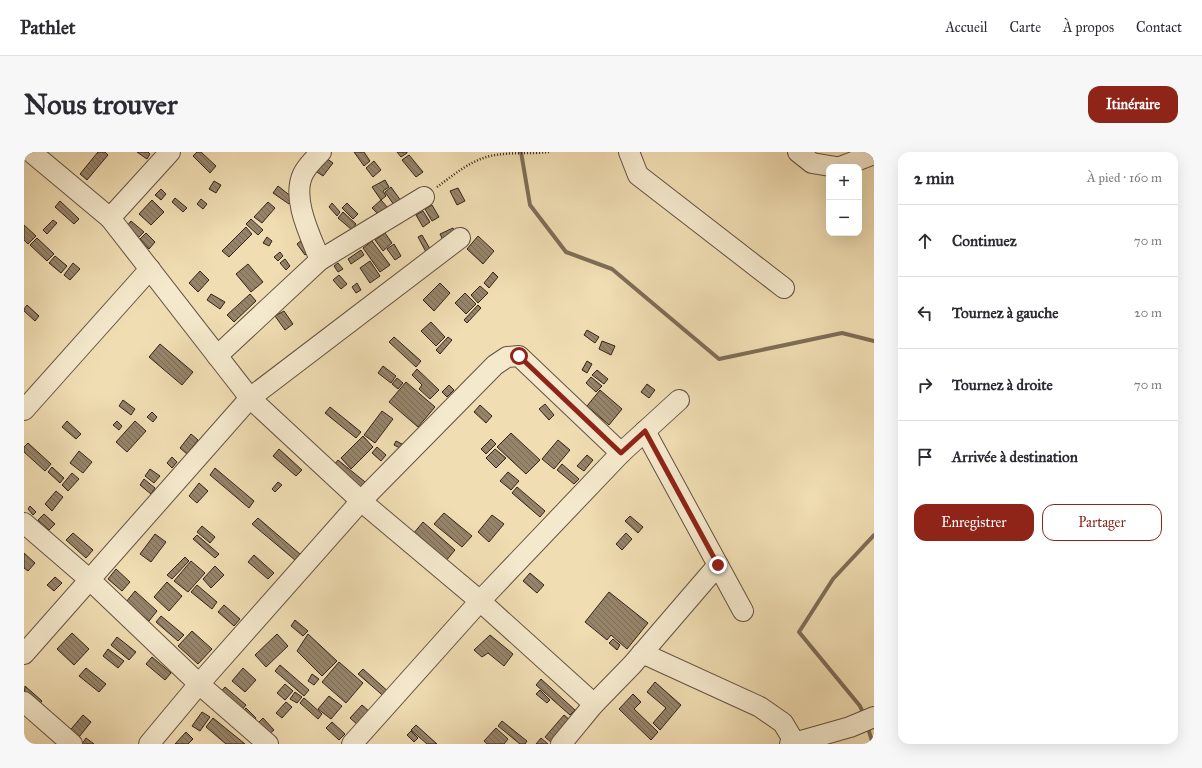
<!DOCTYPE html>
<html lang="fr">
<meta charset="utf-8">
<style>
body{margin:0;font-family:"IM FELL Great Primer",serif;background:#f7f7f7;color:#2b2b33}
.controls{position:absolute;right:12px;top:12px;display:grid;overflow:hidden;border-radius:8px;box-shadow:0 4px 16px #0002}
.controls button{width:36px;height:36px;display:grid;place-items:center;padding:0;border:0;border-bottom:1px solid #e1e1e2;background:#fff;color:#2b2b33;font:20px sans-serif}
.stop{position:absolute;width:12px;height:12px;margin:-9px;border:3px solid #8f2418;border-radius:50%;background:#fff}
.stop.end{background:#8f2418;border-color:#fff;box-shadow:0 1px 4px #0008}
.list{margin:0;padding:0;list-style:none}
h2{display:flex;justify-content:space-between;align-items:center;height:52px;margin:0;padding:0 16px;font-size:17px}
h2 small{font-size:13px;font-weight:400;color:#7c7c81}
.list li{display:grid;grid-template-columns:26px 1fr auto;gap:12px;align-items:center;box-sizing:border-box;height:72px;padding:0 16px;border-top:1px solid #e1e1e2}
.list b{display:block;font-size:15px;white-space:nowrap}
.list em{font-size:13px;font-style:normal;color:#7c7c81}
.actions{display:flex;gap:8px;padding:12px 16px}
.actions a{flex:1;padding:9px 0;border:1px solid #8f2418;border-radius:12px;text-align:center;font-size:14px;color:#8f2418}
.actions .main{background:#8f2418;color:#fff}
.icon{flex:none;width:22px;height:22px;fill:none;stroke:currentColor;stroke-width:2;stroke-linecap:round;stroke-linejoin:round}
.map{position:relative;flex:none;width:850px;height:592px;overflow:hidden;border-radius:12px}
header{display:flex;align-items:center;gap:24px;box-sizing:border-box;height:56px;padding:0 20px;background:#fff;border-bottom:1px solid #e1e1e2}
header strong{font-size:19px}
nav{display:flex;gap:22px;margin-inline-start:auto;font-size:14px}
.intro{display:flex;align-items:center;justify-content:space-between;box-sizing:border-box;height:96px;padding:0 24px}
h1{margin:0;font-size:28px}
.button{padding:10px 18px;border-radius:12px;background:#8f2418;color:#fff;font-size:14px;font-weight:700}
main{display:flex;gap:24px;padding:0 24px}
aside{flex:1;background:#fff;border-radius:12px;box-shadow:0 4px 16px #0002}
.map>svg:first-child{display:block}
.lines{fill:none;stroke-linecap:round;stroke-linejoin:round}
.stream{stroke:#7e6d57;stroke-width:4}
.building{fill:url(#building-back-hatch);stroke:#34231b}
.minor-casing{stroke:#635241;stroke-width:22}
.path{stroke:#34231b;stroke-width:2.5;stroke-dasharray:1 2;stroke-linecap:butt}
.minor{stroke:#f5e9cd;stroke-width:20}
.route{stroke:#8f2418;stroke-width:5}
</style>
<header>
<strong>Pathlet</strong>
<nav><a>Accueil</a><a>Carte</a><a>À propos</a><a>Contact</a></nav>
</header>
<div class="intro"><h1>Nous trouver</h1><a class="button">Itinéraire</a></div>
<main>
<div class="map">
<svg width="850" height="592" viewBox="0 0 850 592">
<defs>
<pattern id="building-back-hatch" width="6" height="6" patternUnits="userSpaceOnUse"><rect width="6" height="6" fill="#96846a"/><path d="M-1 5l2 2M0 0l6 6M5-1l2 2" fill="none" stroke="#7b6c56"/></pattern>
</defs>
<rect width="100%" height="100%" fill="#f0ddb2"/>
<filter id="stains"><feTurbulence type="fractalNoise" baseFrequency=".005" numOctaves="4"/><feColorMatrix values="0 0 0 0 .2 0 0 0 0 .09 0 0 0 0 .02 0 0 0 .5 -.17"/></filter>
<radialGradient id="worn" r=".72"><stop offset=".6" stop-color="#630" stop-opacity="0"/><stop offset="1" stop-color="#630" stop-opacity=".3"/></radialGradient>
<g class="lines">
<!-- stream -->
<g class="stream">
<path d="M 497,0 L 506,53 L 542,100 L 588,117 L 695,207 L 818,181 L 850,189"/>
<path d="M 840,563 L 836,554 L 775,480 L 809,427 L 850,383"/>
<path d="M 843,573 L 849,592"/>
</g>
</g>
<!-- building -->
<g class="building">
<path d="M 74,0 L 81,0 L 84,3 L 63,28 L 56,22 Z"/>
<path d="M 113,0 L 124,0 L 126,2 L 123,7 Z"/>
<path d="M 173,0 L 177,0 L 192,14 L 186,21 L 169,4 Z"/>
<path d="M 330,0 L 340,0 L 346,9 L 340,14 Z"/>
<path d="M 373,0 L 383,0 L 383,1 L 377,5 Z"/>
<path d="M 385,3 L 399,20 L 392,25 L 378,8 Z"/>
<path d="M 302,6 L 309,11 L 299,24 L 293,20 Z"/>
<path d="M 350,9 L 357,18 L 349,25 L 342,16 Z"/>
<path d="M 361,28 L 365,35 L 359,39 L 362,44 L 357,48 L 348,35 Z"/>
<path d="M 190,29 L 197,33 L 192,41 L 185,37 Z"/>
<path d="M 254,34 L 269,46 L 265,52 L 249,41 Z"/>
<path d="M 367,35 L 377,49 L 370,53 L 361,40 Z"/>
<path d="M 434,36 L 441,49 L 433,53 L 426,39 Z"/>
<path d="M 137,37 L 142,42 L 137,48 L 131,43 Z"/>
<path d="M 151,46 L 163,56 L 159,60 L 148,50 Z"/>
<path d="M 177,47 L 183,52 L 179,57 L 173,52 Z"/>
<path d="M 128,48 L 140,60 L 127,73 L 115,62 Z"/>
<path d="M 357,48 L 364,56 L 356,64 L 348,56 Z"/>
<path d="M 36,49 L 55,67 L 50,72 L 31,55 Z"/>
<path d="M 244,50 L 251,56 L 238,71 L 230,65 Z"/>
<path d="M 308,51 L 316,60 L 313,64 L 305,55 Z"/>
<path d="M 323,51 L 334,62 L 329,67 L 318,56 Z"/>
<path d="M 408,53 L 415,65 L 408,69 L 401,57 Z"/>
<path d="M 399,59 L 406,70 L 399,75 L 392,63 Z"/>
<path d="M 319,60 L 332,72 L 328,78 L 314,66 Z"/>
<path d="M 227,67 L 239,78 L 234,83 L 222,72 Z"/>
<path d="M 29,68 L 33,71 L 23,82 L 19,78 Z"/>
<path d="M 107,69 L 120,80 L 114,86 L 102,75 Z"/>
<path d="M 0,73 L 12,84 L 4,92 L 0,88 Z"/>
<path d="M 222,75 L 228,82 L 205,105 L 198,99 Z"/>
<path d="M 429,76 L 433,84 L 420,90 L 416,82 Z"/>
<path d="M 122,81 L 131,90 L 125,97 L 116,87 Z"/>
<path d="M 361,81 L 368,91 L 359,99 L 351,88 Z"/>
<path d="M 398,83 L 406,97 L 402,100 L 394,85 Z"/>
<path d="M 454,84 L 470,99 L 459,112 L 443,97 Z"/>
<path d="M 243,85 L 248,89 L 245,94 L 239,91 Z"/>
<path d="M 13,86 L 30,102 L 23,109 L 6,93 Z"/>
<path d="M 279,87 L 287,98 L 281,103 L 273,92 Z"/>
<path d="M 348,89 L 366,113 L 356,120 L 339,96 Z"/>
<path d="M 370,92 L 377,104 L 371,108 L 363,97 Z"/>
<path d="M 337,98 L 340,103 L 327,112 L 324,107 Z"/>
<path d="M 256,100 L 259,104 L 254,109 L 250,105 Z"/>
<path d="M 31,104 L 43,114 L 37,121 L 25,111 Z"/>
<path d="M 261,107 L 266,114 L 262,118 L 256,111 Z"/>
<path d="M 346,109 L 356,124 L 346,131 L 336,116 Z"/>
<path d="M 49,111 L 56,117 L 46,128 L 40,123 Z"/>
<path d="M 314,111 L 319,117 L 314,120 L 310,114 Z"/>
<path d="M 224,112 L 239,130 L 227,140 L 212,122 Z"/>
<path d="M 176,119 L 185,128 L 174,140 L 165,131 Z"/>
<path d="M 469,120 L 474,125 L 465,136 L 460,131 Z"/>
<path d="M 315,123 L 323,132 L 317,137 L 309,128 Z"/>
<path d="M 333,131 L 337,138 L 332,141 L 328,135 Z"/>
<path d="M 416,131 L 426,141 L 410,159 L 399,148 Z"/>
<path d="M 456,134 L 464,141 L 454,151 L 447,143 Z"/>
<path d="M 441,141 L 452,152 L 442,162 L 431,151 Z"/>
<path d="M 187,142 L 201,150 L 196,157 L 183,148 Z"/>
<path d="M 226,142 L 232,149 L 210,170 L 203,163 Z"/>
<path d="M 3,153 L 15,164 L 11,169 L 0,159 L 0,157 Z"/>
<path d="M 454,153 L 457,156 L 443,171 L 440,168 Z"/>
<path d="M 260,159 L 269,172 L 261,178 L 251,164 Z"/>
<path d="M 407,170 L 421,185 L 412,194 L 397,179 Z"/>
<path d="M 563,178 L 575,185 L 571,191 L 560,183 Z"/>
<path d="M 370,185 L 397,209 L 392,215 L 365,190 Z"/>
<path d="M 424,185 L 428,188 L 416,202 L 412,198 Z"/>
<path d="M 578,189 L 591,194 L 587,203 L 575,197 Z"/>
<path d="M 136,192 L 169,220 L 158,233 L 125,205 Z"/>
<path d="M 563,209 L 568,212 L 563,221 L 558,218 Z"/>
<path d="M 359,214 L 372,224 L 367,231 L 354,221 Z"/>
<path d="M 393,217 L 415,238 L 406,247 L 395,237 L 398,233 L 388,223 Z"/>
<path d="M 573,218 L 584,227 L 580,232 L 568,223 Z"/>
<path d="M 567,225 L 578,234 L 572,240 L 562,231 Z"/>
<path d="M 373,226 L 379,231 L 374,237 L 368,232 Z"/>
<path d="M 382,230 L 411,255 L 394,275 L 365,250 Z"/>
<path d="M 623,232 L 631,238 L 625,246 L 617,240 Z"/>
<path d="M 425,233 L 430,238 L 423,245 L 418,240 Z"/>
<path d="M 576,238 L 598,257 L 585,273 L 563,254 Z"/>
<path d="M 99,248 L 111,257 L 107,263 L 95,254 Z"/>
<path d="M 521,252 L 530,263 L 525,268 L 515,257 Z"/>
<path d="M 456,253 L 468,264 L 462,271 L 450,260 Z"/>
<path d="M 306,255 L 337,280 L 332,286 L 301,261 Z"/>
<path d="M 358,259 L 369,267 L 351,291 L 340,283 Z"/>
<path d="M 128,260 L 133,265 L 129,270 L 123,265 Z"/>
<path d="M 43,269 L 57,282 L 52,287 L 38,275 Z"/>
<path d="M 93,269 L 98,274 L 95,278 L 89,273 Z"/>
<path d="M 111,269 L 122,279 L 103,300 L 92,290 Z"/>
<path d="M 487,281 L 516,308 L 502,322 L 473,295 Z"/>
<path d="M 167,282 L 174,288 L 163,302 L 156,296 Z"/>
<path d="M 339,284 L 349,295 L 327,317 L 317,306 Z"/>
<path d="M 467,287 L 472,292 L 462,302 L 457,297 Z"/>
<path d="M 534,288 L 546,298 L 530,317 L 518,307 Z"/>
<path d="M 372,289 L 382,294 L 380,298 L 370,293 Z"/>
<path d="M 4,291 L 27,312 L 21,319 L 0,300 L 0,295 Z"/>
<path d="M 353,295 L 362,303 L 357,309 L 348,301 Z"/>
<path d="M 255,297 L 278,318 L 272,324 L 249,304 Z"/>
<path d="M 471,297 L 482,306 L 472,316 L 462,306 Z"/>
<path d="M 55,299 L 68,310 L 59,321 L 46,311 Z"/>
<path d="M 563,303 L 569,308 L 560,319 L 553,314 Z"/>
<path d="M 148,305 L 153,310 L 148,316 L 143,311 Z"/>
<path d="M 314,308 L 346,334 L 341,339 L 310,313 Z"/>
<path d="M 538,312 L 555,327 L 550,332 L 533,318 Z"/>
<path d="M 28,315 L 40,326 L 36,331 L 24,320 Z"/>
<path d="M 191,316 L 230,349 L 225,356 L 186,323 Z"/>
<path d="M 126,317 L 136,324 L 130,331 L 121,324 Z"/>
<path d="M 484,320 L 495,329 L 487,338 L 476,329 Z"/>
<path d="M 48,321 L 55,327 L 44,339 L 38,333 Z"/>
<path d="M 120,327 L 131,336 L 127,342 L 116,333 Z"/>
<path d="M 254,330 L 258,333 L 251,340 L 248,337 Z"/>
<path d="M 175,331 L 184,339 L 173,351 L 165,344 Z"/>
<path d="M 493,335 L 521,359 L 516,365 L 488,341 Z"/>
<path d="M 32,339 L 39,345 L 28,359 L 21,352 Z"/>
<path d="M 6,354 L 12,360 L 9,363 L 4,357 Z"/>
<path d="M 420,361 L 448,384 L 438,395 L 410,372 Z"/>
<path d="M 20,362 L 31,372 L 25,378 L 14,368 Z"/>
<path d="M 468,363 L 480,372 L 465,390 L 454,380 Z"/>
<path d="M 606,364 L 619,375 L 614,381 L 601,369 Z"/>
<path d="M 234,366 L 276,402 L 271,408 L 228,372 Z"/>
<path d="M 399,370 L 431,398 L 421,410 L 389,382 Z"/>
<path d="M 178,374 L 191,385 L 186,391 L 173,380 Z"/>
<path d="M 49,381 L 69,398 L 62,406 L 42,388 Z"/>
<path d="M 602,381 L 608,387 L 598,398 L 592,392 Z"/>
<path d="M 131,382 L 142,390 L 127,410 L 116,402 Z"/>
<path d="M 173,383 L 195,402 L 191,406 L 169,387 Z"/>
<path d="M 0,401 L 11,411 L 4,419 L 0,416 Z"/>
<path d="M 230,403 L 250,421 L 244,427 L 224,410 Z"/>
<path d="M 161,405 L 165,409 L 148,427 L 143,423 Z"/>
<path d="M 167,409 L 181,421 L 164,440 L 150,429 Z"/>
<path d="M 191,414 L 200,423 L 187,436 L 179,427 Z"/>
<path d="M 92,417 L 106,430 L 98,439 L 84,427 Z"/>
<path d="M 506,421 L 520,433 L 513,441 L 499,429 Z"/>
<path d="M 31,425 L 38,431 L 30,439 L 23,433 Z"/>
<path d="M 143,430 L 158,444 L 145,459 L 130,445 Z"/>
<path d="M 173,433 L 193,450 L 188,457 L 167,440 Z"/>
<path d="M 111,439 L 133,459 L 125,469 L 102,450 Z"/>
<path d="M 585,440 L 624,471 L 603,497 L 587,483 L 583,488 L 561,470 Z"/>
<path d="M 200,453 L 216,467 L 210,474 L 194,460 Z"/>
<path d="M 137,464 L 160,483 L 154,489 L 132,470 Z"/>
<path d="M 271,468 L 284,479 L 279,484 L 267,474 Z"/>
<path d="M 168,479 L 188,497 L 174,512 L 154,494 Z"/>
<path d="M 48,481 L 65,497 L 50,513 L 33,497 Z"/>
<path d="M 253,482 L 264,494 L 242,515 L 231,503 Z"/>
<path d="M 284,482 L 313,509 L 298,524 L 273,499 Z"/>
<path d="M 466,483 L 489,502 L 480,514 L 464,501 L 458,505 L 450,498 Z"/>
<path d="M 93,485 L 112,500 L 105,508 L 87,493 Z"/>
<path d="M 589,487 L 596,493 L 593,498 L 585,491 Z"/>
<path d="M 84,497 L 100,509 L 94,516 L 79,504 Z"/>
<path d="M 128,505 L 147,521 L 141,528 L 122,512 Z"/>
<path d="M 315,510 L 339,531 L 322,551 L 298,530 Z"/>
<path d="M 256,513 L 285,538 L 280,544 L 251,519 Z"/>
<path d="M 62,516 L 82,532 L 75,540 L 55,524 Z"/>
<path d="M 219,516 L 232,528 L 221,540 L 208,529 Z"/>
<path d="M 339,517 L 367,542 L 363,547 L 334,522 Z"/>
<path d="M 288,522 L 295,527 L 290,533 L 284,529 Z"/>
<path d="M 517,527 L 551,558 L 546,563 L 512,533 Z"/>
<path d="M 631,530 L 657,553 L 636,578 L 629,571 L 642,556 L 623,540 Z"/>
<path d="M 261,532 L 269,539 L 261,548 L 253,541 Z"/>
<path d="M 1,534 L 18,549 L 12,556 L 0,546 Z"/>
<path d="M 201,535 L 222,553 L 216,560 L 195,542 Z"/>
<path d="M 516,538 L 526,548 L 523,551 L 512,542 Z"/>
<path d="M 271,540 L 278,545 L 273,551 L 266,547 Z"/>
<path d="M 609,542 L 617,550 L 610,557 L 634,580 L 627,588 L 595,557 Z"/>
<path d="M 305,544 L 318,554 L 307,567 L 294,557 Z"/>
<path d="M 280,546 L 298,562 L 294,567 L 276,551 Z"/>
<path d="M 262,550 L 268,555 L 258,566 L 252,561 Z"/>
<path d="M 338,553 L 346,560 L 334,573 L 326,566 Z"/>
<path d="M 222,556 L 232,566 L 229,570 L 218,560 Z"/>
<path d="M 178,560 L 186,565 L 176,579 L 168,574 Z"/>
<path d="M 59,563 L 67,570 L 51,590 L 42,583 Z"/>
<path d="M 540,563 L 547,569 L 528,591 L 521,585 Z"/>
<path d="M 189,566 L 221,592 L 202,592 L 182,575 Z"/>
<path d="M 239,566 L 250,578 L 243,584 L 232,573 Z"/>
<path d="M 478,569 L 503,589 L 501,592 L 496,592 L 474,574 Z"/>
<path d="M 308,570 L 321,582 L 315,588 L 302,576 Z"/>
<path d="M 392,573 L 413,592 L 403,592 L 387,578 Z"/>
<path d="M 472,576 L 484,587 L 480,592 L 463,592 L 460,589 Z"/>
<path d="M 387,579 L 394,586 L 390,590 L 383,583 Z"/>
<path d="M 162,580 L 169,587 L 164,592 L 151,592 Z"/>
<path d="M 62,586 L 70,592 L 58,592 Z"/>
<path d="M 517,586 L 524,592 L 512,592 Z"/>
</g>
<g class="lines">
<defs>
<g id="minor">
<path d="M 7,0 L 86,66 L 226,246 L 337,349 L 456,449 L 570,552"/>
<path d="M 605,0 L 614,23 L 760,136"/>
<path d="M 774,0 L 788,11 L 812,15"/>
<path d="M 816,15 L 850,2"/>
<path d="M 86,66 L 146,0"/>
<path d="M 296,108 C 287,85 267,47 279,22 C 283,14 291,6 297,0"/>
<path d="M 193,204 L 296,108 L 400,45"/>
<path d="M 0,258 L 126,117"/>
<path d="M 621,279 L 719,459"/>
<path d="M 0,371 L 66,428 L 175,532 L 244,592"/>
<path d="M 618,501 L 736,555 L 759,571 L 771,591"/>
<path d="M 0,502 L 226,246 L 436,86"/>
<path d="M 0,550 L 48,592"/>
<path d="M 125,592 L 175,532 L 337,349 L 471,213 L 483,205 L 495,204 L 597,301"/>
<path d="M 328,592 L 456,449 L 597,301 L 655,248"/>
<path d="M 537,592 L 570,552 L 608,513 L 694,413"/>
<path d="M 766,592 L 826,575 L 850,565"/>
</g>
</defs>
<!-- minor casing -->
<use href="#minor" class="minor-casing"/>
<!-- path -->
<path class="path" d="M 413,35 C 431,22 449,6 472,3 C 489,0 508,2 525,0"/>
<!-- minor -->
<use href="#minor" class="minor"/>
</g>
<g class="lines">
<!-- route -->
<path class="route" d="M 495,204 L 597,301 L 621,279 L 694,413"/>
</g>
<rect width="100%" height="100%" filter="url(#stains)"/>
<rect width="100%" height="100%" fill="url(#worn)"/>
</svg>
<div class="controls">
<button>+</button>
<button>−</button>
</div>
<div class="stop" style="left:495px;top:204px"></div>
<div class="stop end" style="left:694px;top:413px"></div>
</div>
<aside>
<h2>2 min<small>À pied · 160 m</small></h2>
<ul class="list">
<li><svg class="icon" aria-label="ahead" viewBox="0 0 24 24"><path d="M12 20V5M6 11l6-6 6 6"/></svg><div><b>Continuez</b></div><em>70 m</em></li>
<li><svg class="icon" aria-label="left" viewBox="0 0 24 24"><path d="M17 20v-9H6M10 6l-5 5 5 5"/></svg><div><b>Tournez à gauche</b></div><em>20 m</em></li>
<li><svg class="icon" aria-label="right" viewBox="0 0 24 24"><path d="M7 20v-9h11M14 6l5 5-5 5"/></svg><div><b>Tournez à droite</b></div><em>70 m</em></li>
<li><svg class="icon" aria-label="arrive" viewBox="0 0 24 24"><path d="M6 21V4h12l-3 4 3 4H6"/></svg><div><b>Arrivée à destination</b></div></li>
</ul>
<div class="actions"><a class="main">Enregistrer</a><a>Partager</a></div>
</aside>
</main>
